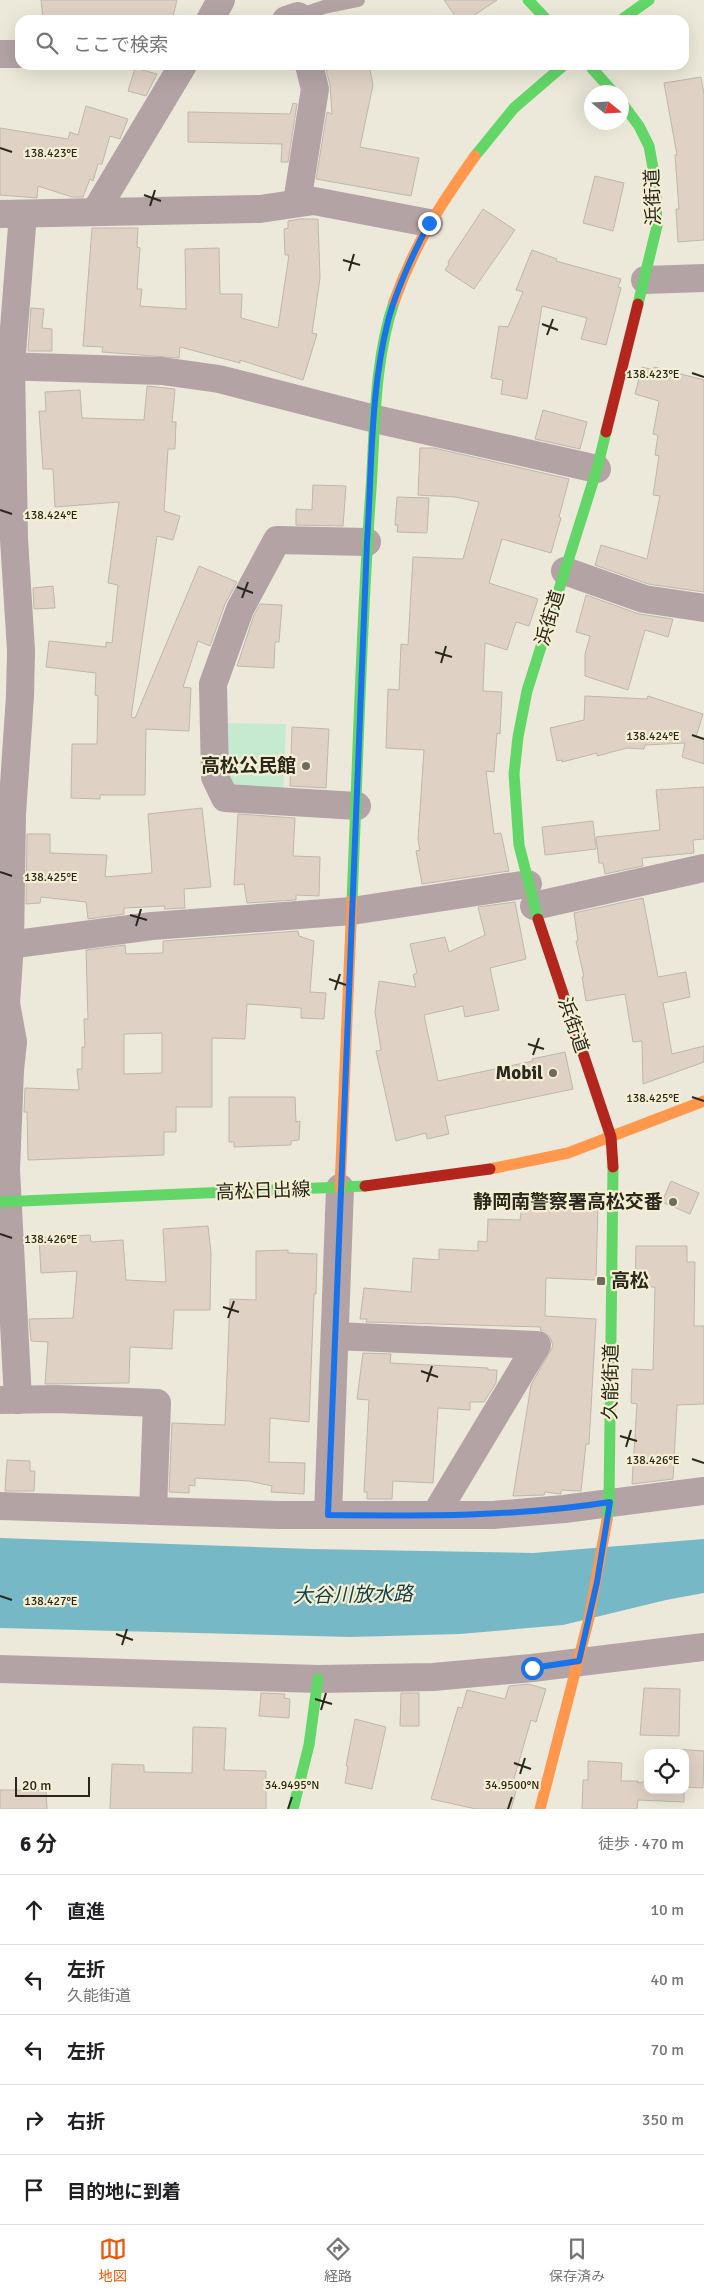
<!DOCTYPE html>
<html lang="ja">
<meta charset="utf-8">
<style>
body{margin:0;font-family:Signika,"Noto Sans JP",sans-serif;background:#f2f2f2;color:#202124}
.controls{position:absolute;right:15px;bottom:15px;display:grid;overflow:hidden;border-radius:10px;box-shadow:0 5px 20px #0002}
.controls button{width:45px;height:45px;display:grid;place-items:center;padding:0;border:0;border-bottom:1px solid #e0e0e0;background:#fff;color:#202124;font:25px sans-serif}
.compass{position:absolute;left:584px;top:85px;width:45px;height:45px;border-radius:50%;background:#fff;box-shadow:0 5px 20px #0002;rotate:108deg}
.scale{position:absolute;left:15px;bottom:12px;width:75px;box-sizing:border-box;padding-left:5px;border:2px solid #2a281d;border-top:0;font-size:14px;line-height:18px;white-space:nowrap;color:#2a281d;-webkit-text-stroke:4px #f4efd2;paint-order:stroke}
.stop{position:absolute;width:15px;height:15px;margin:-11px;border:4px solid #1a73e8;border-radius:50%;background:#fff}
.stop.end{background:#1a73e8;border-color:#fff;box-shadow:0 1px 5px #0008}
.list{margin:0;padding:0;list-style:none}
h2{display:flex;justify-content:space-between;align-items:center;height:65px;margin:0;padding:0 20px;font-size:21px}
h2 small{font-size:16px;font-weight:400;color:#757577}
.list li{display:grid;grid-template-columns:32px 1fr auto;gap:15px;align-items:center;box-sizing:border-box;height:70px;padding:0 20px;border-top:1px solid #e0e0e0}
.list b{display:block;font-size:19px;white-space:nowrap}
.list p{margin:0;font-size:16px;white-space:nowrap;color:#757577}
.list em{font-size:16px;font-style:normal;color:#757577}
.icon{flex:none;width:28px;height:28px;fill:none;stroke:currentColor;stroke-width:2;stroke-linecap:round;stroke-linejoin:round}
.map{position:relative;flex:none;width:704px;height:1809px;overflow:hidden}
.search{position:absolute;background:#fff;box-shadow:0 5px 20px #0002;left:15px;right:15px;top:15px;height:55px;display:flex;align-items:center;gap:12px;box-sizing:border-box;padding:0 18px;border-radius:15px;color:#757577;font-size:19px}
.sheet{height:415px;background:#fff}
nav{display:flex;justify-content:space-around;align-items:center;box-sizing:border-box;height:70px;border-top:1px solid #e0e0e0;background:#fff;font-size:14px;color:#757577}
nav a{display:grid;justify-items:center;gap:2px}
nav .on{color:#ea580c}
.map>svg:first-child{display:block}
.green{fill:#c6ead0}
.water{fill:#77b8c6}
.building{fill:#dfd1c4;stroke:#beb7ad;fill-rule:evenodd}
.lines{fill:none;stroke-linecap:round;stroke-linejoin:round}
.lane{stroke:#b3a3a5;stroke-width:14}
.street{stroke:#b3a3a5;stroke-width:28}
.fast{stroke:#63d668;stroke-width:11}
.slow{stroke:#ff974d;stroke-width:11}
.jam{stroke:#b3261e;stroke-width:11}
.route{stroke:#1a73e8;stroke-width:6}
.ticks{fill:none;stroke:#2a281d;stroke-width:2}
.poi-dot{fill:#6e6c5f;stroke:#f4efd2;stroke-width:2}
.labels{text-anchor:middle;dominant-baseline:central;stroke-width:4.5;stroke-linejoin:round;paint-order:stroke}
.street-label{font-size:19px;fill:#2a281d;stroke:#f4efd2}
.poi-label{font-size:19px;font-weight:bold;fill:#2a281d;stroke:#f4efd2;text-anchor:end}
.water-label{font-size:20px;font-style:italic;fill:#16404b;stroke:#f4efd2}
.ticks-label{font-size:12px;text-anchor:middle;fill:#2a281d;stroke:#f4efd2;stroke-width:4.5;stroke-linejoin:round;paint-order:stroke}
</style>
<div class="map">
<svg width="704" height="1809" viewBox="0 0 704 1809">
<rect width="100%" height="100%" fill="#ece9da"/>
<!-- green -->
<path class="green" d="M 221,723 L 286,724 L 283,796 L 234,792 L 222,779 Z"/>
<!-- water -->
<path class="water" d="M 0,1538 L 311,1549 L 533,1553 L 704,1539 L 704,1593 L 666,1600 L 563,1625 L 460,1634 L 351,1637 L 0,1628 Z"/>
<!-- building -->
<g class="building">
<path d="M 41,0 L 177,0 L 172,20 L 43,20 Z"/>
<path d="M 444,0 L 497,0 L 467,20 L 458,20 Z"/>
<path d="M 369,65 L 373,85 L 360,147 L 419,158 L 411,196 L 316,179 L 327,112 L 332,114 L 330,85 L 326,70 Z"/>
<path d="M 135,68 L 157,74 L 146,96 L 128,91 Z"/>
<path d="M 701,77 L 704,94 L 704,240 L 678,242 L 676,209 L 679,209 L 675,155 L 677,155 L 664,83 Z"/>
<path d="M 293,103 L 297,104 L 288,162 L 281,162 L 282,144 L 188,142 L 188,112 L 290,114 Z"/>
<path d="M 86,106 L 128,119 L 120,139 L 110,136 L 102,164 L 98,164 L 93,181 L 90,179 L 83,197 L 72,197 L 38,186 L 37,198 L 0,195 L 0,128 L 68,139 L 70,132 L 78,135 Z"/>
<path d="M 595,176 L 624,183 L 613,231 L 583,223 Z"/>
<path d="M 483,209 L 515,230 L 474,289 L 445,270 L 449,264 L 448,262 Z"/>
<path d="M 300,219 L 318,219 L 320,278 L 312,333 L 317,334 L 303,380 L 240,360 L 240,363 L 180,347 L 179,358 L 102,352 L 103,347 L 83,346 L 92,228 L 138,228 L 137,247 L 140,248 L 137,289 L 142,289 L 140,306 L 186,309 L 185,249 L 219,248 L 220,294 L 242,294 L 241,318 L 278,328 L 289,255 L 285,255 L 284,229 L 288,228 L 288,221 Z"/>
<path d="M 532,250 L 557,259 L 556,261 L 621,279 L 618,287 L 621,288 L 606,345 L 581,339 L 587,318 L 542,306 L 527,399 L 501,394 L 503,380 L 491,378 L 499,326 L 508,327 L 523,292 L 516,290 Z"/>
<path d="M 31,308 L 44,309 L 42,328 L 52,329 L 52,351 L 28,351 Z"/>
<path d="M 642,367 L 654,370 L 654,367 L 704,380 L 704,592 L 648,584 L 595,565 L 601,545 L 647,559 L 660,496 L 653,495 L 659,456 L 655,455 L 658,435 L 653,434 L 659,401 L 635,394 Z"/>
<path d="M 147,386 L 175,389 L 172,422 L 176,422 L 175,449 L 168,449 L 164,511 L 180,516 L 173,540 L 157,536 L 131,717 L 135,718 L 199,566 L 237,582 L 225,604 L 210,646 L 198,641 L 183,687 L 191,688 L 189,731 L 146,729 L 145,795 L 100,795 L 100,799 L 71,798 L 72,744 L 97,744 L 98,696 L 95,695 L 96,673 L 46,667 L 49,641 L 106,647 L 106,642 L 112,643 L 118,585 L 108,583 L 119,502 L 55,507 L 53,469 L 43,469 L 39,411 L 46,411 L 45,392 L 80,390 L 82,418 L 144,420 Z"/>
<path d="M 543,410 L 587,422 L 580,449 L 535,439 Z"/>
<path d="M 420,448 L 434,448 L 569,479 L 559,517 L 561,518 L 551,553 L 502,539 L 489,583 L 538,599 L 529,626 L 516,622 L 507,650 L 485,643 L 483,691 L 502,692 L 500,734 L 497,733 L 494,772 L 486,771 L 494,834 L 501,833 L 509,871 L 422,884 L 416,851 L 420,850 L 418,840 L 424,750 L 386,748 L 388,689 L 399,690 L 401,644 L 408,645 L 413,557 L 463,559 L 479,502 L 455,497 L 418,495 Z"/>
<path d="M 313,485 L 346,486 L 343,526 L 296,525 L 296,509 L 312,510 Z"/>
<path d="M 397,497 L 429,498 L 427,533 L 397,532 L 398,525 L 395,525 Z"/>
<path d="M 53,586 L 55,608 L 34,609 L 33,588 Z"/>
<path d="M 586,595 L 639,614 L 673,619 L 668,637 L 645,630 L 628,690 L 585,676 L 585,654 L 590,636 L 576,632 Z"/>
<path d="M 260,604 L 282,605 L 279,642 L 275,642 L 274,668 L 237,666 L 254,615 Z"/>
<path d="M 585,696 L 647,699 L 648,696 L 703,714 L 696,737 L 704,738 L 704,764 L 682,757 L 685,743 L 645,745 L 644,749 L 627,748 L 597,756 L 597,753 L 562,762 L 562,760 L 557,761 L 550,728 L 584,720 Z"/>
<path d="M 292,727 L 329,729 L 326,788 L 290,786 Z"/>
<path d="M 704,787 L 704,839 L 693,840 L 694,853 L 642,858 L 643,866 L 605,874 L 603,863 L 599,863 L 596,837 L 660,830 L 656,790 Z"/>
<path d="M 202,808 L 211,887 L 184,889 L 185,908 L 164,909 L 165,906 L 124,908 L 124,914 L 88,919 L 86,902 L 41,897 L 40,903 L 26,904 L 27,834 L 50,834 L 50,853 L 107,855 L 105,877 L 152,873 L 148,814 Z"/>
<path d="M 238,814 L 295,818 L 293,856 L 320,857 L 319,896 L 296,895 L 296,900 L 247,903 L 244,884 L 234,885 Z"/>
<path d="M 593,821 L 596,849 L 545,855 L 542,827 Z"/>
<path d="M 643,898 L 658,977 L 686,972 L 690,997 L 663,1003 L 672,1054 L 704,1046 L 704,1062 L 643,1084 L 642,1041 L 633,1042 L 625,994 L 586,1001 L 582,977 L 584,977 L 576,941 L 578,941 L 574,913 Z"/>
<path d="M 515,902 L 526,959 L 490,968 L 499,1010 L 465,1017 L 463,1006 L 424,1015 L 438,1081 L 533,1061 L 532,1059 L 565,1052 L 573,1089 L 445,1116 L 449,1134 L 427,1139 L 426,1133 L 396,1141 L 376,1051 L 381,1050 L 375,1012 L 379,981 L 416,987 L 413,975 L 417,973 L 410,944 L 445,937 L 449,952 L 485,935 L 478,907 Z"/>
<path d="M 298,931 L 299,936 L 314,941 L 310,992 L 326,993 L 324,1019 L 301,1018 L 301,1008 L 247,1004 L 245,1039 L 212,1038 L 212,1107 L 176,1107 L 176,1132 L 164,1132 L 164,1155 L 28,1160 L 27,1112 L 24,1112 L 25,1088 L 79,1090 L 77,1069 L 82,1069 L 82,1047 L 85,1047 L 84,1019 L 88,1019 L 86,950 L 125,945 L 126,954 L 163,953 L 163,941 ZM 162,1033 L 162,1073 L 124,1074 L 124,1034 Z"/>
<path d="M 229,1097 L 295,1097 L 296,1122 L 300,1121 L 299,1140 L 291,1141 L 291,1145 L 234,1147 L 234,1142 L 229,1142 Z"/>
<path d="M 671,1181 L 699,1193 L 690,1214 L 662,1202 Z"/>
<path d="M 522,1204 L 550,1206 L 598,1205 L 596,1280 L 546,1278 L 545,1316 L 596,1319 L 589,1444 L 586,1444 L 581,1491 L 561,1490 L 561,1494 L 545,1492 L 544,1495 L 513,1496 L 531,1385 L 553,1346 L 550,1337 L 540,1330 L 541,1327 L 366,1322 L 367,1319 L 360,1319 L 364,1288 L 411,1292 L 413,1258 L 439,1260 L 439,1249 L 478,1251 L 478,1241 L 487,1242 L 488,1219 L 520,1220 Z"/>
<path d="M 208,1226 L 211,1253 L 210,1310 L 174,1310 L 172,1349 L 130,1347 L 129,1383 L 45,1384 L 48,1342 L 31,1341 L 29,1319 L 73,1318 L 77,1271 L 41,1273 L 39,1238 L 90,1235 L 91,1242 L 123,1240 L 126,1280 L 166,1282 L 163,1229 Z"/>
<path d="M 636,1246 L 687,1246 L 687,1262 L 695,1262 L 694,1326 L 704,1326 L 704,1404 L 677,1405 L 673,1479 L 632,1484 L 637,1404 L 631,1403 L 632,1369 L 653,1370 L 655,1287 L 635,1287 Z"/>
<path d="M 288,1250 L 288,1253 L 317,1254 L 316,1294 L 314,1294 L 309,1422 L 270,1418 L 269,1462 L 305,1463 L 304,1494 L 271,1492 L 272,1486 L 249,1481 L 195,1478 L 195,1486 L 189,1485 L 189,1493 L 169,1492 L 172,1423 L 225,1425 L 230,1299 L 256,1300 L 256,1251 Z"/>
<path d="M 363,1353 L 391,1354 L 390,1363 L 488,1368 L 488,1370 L 497,1370 L 496,1383 L 484,1402 L 470,1402 L 470,1410 L 438,1408 L 433,1483 L 393,1481 L 392,1499 L 367,1499 L 367,1492 L 364,1492 L 369,1400 L 357,1399 Z"/>
<path d="M 7,1460 L 30,1461 L 30,1471 L 35,1471 L 34,1491 L 5,1491 Z"/>
<path d="M 528,1684 L 546,1689 L 536,1722 L 531,1720 L 511,1789 L 516,1791 L 511,1809 L 476,1809 L 431,1799 L 458,1707 L 462,1708 L 467,1690 L 505,1699 L 509,1686 Z"/>
<path d="M 644,1688 L 680,1689 L 679,1736 L 640,1735 Z"/>
<path d="M 261,1693 L 285,1694 L 284,1698 L 290,1699 L 289,1718 L 259,1716 Z"/>
<path d="M 401,1693 L 419,1693 L 419,1726 L 400,1726 Z"/>
<path d="M 355,1719 L 386,1727 L 372,1789 L 345,1783 L 348,1766 L 346,1766 Z"/>
<path d="M 193,1727 L 226,1728 L 224,1770 L 266,1771 L 266,1809 L 110,1809 L 112,1764 L 144,1765 L 144,1772 L 192,1773 Z"/>
<path d="M 672,1749 L 704,1751 L 703,1788 L 685,1787 L 685,1753 L 672,1753 Z"/>
<path d="M 588,1761 L 622,1763 L 621,1781 L 638,1781 L 638,1783 L 648,1781 L 648,1790 L 684,1790 L 684,1802 L 638,1800 L 637,1809 L 582,1809 L 583,1780 L 588,1780 Z"/>
<path d="M 0,1790 L 46,1790 L 47,1809 L 0,1809 Z"/>
</g>
<g class="lines">
<!-- lane -->
<path class="lane" d="M 298,16 L 324,7 L 358,0"/>
<!-- street -->
<g class="street">
<path d="M 210,20 L 221,0"/>
<path d="M 286,20 L 298,16 L 299,20"/>
<path d="M 0,54 L 20,54"/>
<path d="M 297,202 L 315,89 L 309,65"/>
<path d="M 95,212 L 183,65"/>
<path d="M 0,214 L 260,209 L 314,201 L 429,223"/>
<path d="M 645,280 L 704,278"/>
<path d="M 0,366 L 162,371 L 219,379 L 375,419 L 597,469"/>
<path d="M 565,571 L 644,599 L 704,608"/>
<path d="M 357,806 L 225,798 L 215,777 L 213,684 L 240,609 L 277,540 L 367,542"/>
<path d="M 534,906 L 704,868"/>
<path d="M 0,946 L 152,926 L 352,911 L 528,884"/>
<path d="M 335,1336 L 537,1345 L 435,1515"/>
<path d="M 0,1400 L 57,1399 L 157,1403 L 153,1511"/>
<path d="M 18,1400 L 6,1170 L 10,1070 L 13,1042 L 6,1003 L 10,944 L 12,814 L 20,696 L 21,650 L 14,539 L 11,366 L 23,214"/>
<path d="M 0,1506 L 278,1515 L 493,1515 L 564,1509 L 704,1491"/>
<path d="M 328,1515 L 340,1188"/>
<path d="M 0,1669 L 318,1679 L 433,1677 L 532,1668 L 704,1647"/>
</g>
<!-- fast -->
<g class="fast">
<path d="M 528,0 L 547,20"/>
<path d="M 621,20 L 649,0"/>
<path d="M 589,65 L 613,92"/>
<path d="M 622,103 L 639,126 L 649,146 L 655,179 L 657,226 L 638,304"/>
<path d="M 475,156 L 514,108 L 564,65"/>
<path d="M 352,900 C 358,763 361,626 371,489 C 375,427 374,361 394,302"/>
<path d="M 538,919 L 519,845 L 514,774 L 518,737 L 527,691 L 597,469 L 606,432"/>
<path d="M 0,1202 L 365,1186"/>
<path d="M 607,1520 L 609,1502 L 613,1167"/>
<path d="M 293,1809 L 309,1745 L 318,1679"/>
</g>
<!-- slow -->
<g class="slow">
<path d="M 394,302 C 414,245 440,205 475,156"/>
<path d="M 490,1169 L 568,1153 L 704,1101"/>
<path d="M 340,1188 L 352,900"/>
<path d="M 540,1809 L 589,1618 L 607,1520"/>
</g>
<!-- jam -->
<g class="jam">
<path d="M 606,432 L 638,304"/>
<path d="M 538,919 L 611,1137 L 613,1167"/>
<path d="M 365,1186 L 490,1169"/>
</g>
</g>
<g class="lines">
<!-- route -->
<path class="route" d="M 429,223 C 413,254 397,287 388,321 C 370,392 372,469 367,542 L 328,1515 C 424,1516 515,1517 610,1502 L 597,1582 L 579,1661 L 532,1668"/>
</g>
<!-- ticks -->
<path class="ticks" d="M 0,148 L 12,152M 144,195 L 161,201M 150,206 L 155,190M 343,260 L 360,265M 349,271 L 354,254M 542,324 L 558,330M 547,335 L 553,319M 692,373 L 704,377M 0,510 L 12,514M 237,587 L 253,593M 242,598 L 248,582M 435,652 L 452,657M 441,663 L 446,646M 692,735 L 704,739M 0,872 L 12,876M 130,915 L 147,920M 136,926 L 141,909M 329,979 L 346,985M 335,990 L 340,974M 528,1044 L 544,1049M 533,1055 L 539,1038M 692,1097 L 704,1101M 0,1234 L 12,1238M 223,1307 L 239,1312M 228,1318 L 234,1301M 421,1371 L 438,1377M 427,1382 L 432,1366M 620,1436 L 637,1441M 626,1447 L 631,1430M 692,1459 L 704,1463M 0,1596 L 12,1600M 116,1634 L 133,1640M 122,1645 L 127,1629M 315,1699 L 332,1704M 321,1710 L 326,1693M 514,1763 L 531,1769M 520,1774 L 525,1758M 288,1809 L 292,1797M 508,1809 L 512,1797"/>
<!-- markers -->
<g class="poi-dot">
<circle cx="306" cy="766" r="5"/>
<circle cx="553" cy="1073" r="5"/>
<circle cx="673" cy="1202" r="5"/>
<rect x="596" y="1276" width="10" height="10" rx="2.5"/>
</g>
<g class="labels">
<!-- street labels -->
<g class="street-label">
<text transform="translate(653 197) rotate(-92)">浜街道</text>
<text transform="translate(550 618) rotate(-73)">浜街道</text>
<text transform="translate(573 1025) rotate(71)">浜街道</text>
<text transform="translate(263 1191) rotate(-2)">高松日出線</text>
<text transform="translate(611 1382) rotate(-89)">久能街道</text>
</g>
<!-- poi labels -->
<g class="poi-label">
<text x="296" y="766">高松公民館</text>
<text x="543" y="1073">Mobil</text>
<text x="663" y="1202">静岡南警察署高松交番</text>
<text x="611" y="1281" text-anchor="start">高松</text>
</g>
<!-- water labels -->
<g class="water-label">
<text transform="translate(353 1595) rotate(-1)">大谷川放水路</text>
</g>
</g>
<g class="ticks-label">
<text x="51" y="157">138.423°E</text>
<text x="653" y="378">138.423°E</text>
<text x="51" y="519">138.424°E</text>
<text x="653" y="740">138.424°E</text>
<text x="51" y="881">138.425°E</text>
<text x="653" y="1102">138.425°E</text>
<text x="51" y="1243">138.426°E</text>
<text x="653" y="1464">138.426°E</text>
<text x="51" y="1605">138.427°E</text>
<text x="292" y="1789">34.9495°N</text>
<text x="512" y="1789">34.9500°N</text>
</g>
</svg>
<div class="controls">
<button><svg class="icon" aria-label="locate" viewBox="0 0 24 24"><circle cx="12" cy="12" r="6"/><path d="M12 2v4M12 18v4M2 12h4M18 12h4"/></svg></button>
</div>
<svg class="compass" viewBox="-18 -18 36 36"><path d="M0-13l5 13h-10z" fill="#e53935"/><path d="M0 13l5-13h-10z" fill="#757577"/></svg>
<div class="scale">20 m</div>
<div class="stop" style="left:532px;top:1668px"></div>
<div class="stop end" style="left:429px;top:223px"></div>
<div class="search"><svg class="icon" aria-label="search" viewBox="0 0 24 24"><circle cx="10" cy="10" r="6"/><path d="M15 15l6 6"/></svg>ここで検索</div>
</div>
<section class="sheet">
<h2>6 分<small>徒歩 · 470 m</small></h2>
<ul class="list">
<li><svg class="icon" aria-label="ahead" viewBox="0 0 24 24"><path d="M12 20V5M6 11l6-6 6 6"/></svg><div><b>直進</b></div><em>10 m</em></li>
<li><svg class="icon" aria-label="left" viewBox="0 0 24 24"><path d="M17 20v-9H6M10 6l-5 5 5 5"/></svg><div><b>左折</b><p>久能街道</p></div><em>40 m</em></li>
<li><svg class="icon" aria-label="left" viewBox="0 0 24 24"><path d="M17 20v-9H6M10 6l-5 5 5 5"/></svg><div><b>左折</b></div><em>70 m</em></li>
<li><svg class="icon" aria-label="right" viewBox="0 0 24 24"><path d="M7 20v-9h11M14 6l5 5-5 5"/></svg><div><b>右折</b></div><em>350 m</em></li>
<li><svg class="icon" aria-label="arrive" viewBox="0 0 24 24"><path d="M6 21V4h12l-3 4 3 4H6"/></svg><div><b>目的地に到着</b></div></li>
</ul>
</section>
<nav>
<a class="on"><svg class="icon" aria-label="map" viewBox="0 0 24 24"><path d="M3 6l6-2 6 2 6-2v14l-6 2-6-2-6 2zM9 4v14M15 6v14"/></svg>地図</a>
<a><svg class="icon" aria-label="directions" viewBox="0 0 24 24"><path d="M12 3l9 9-9 9-9-9zM9 14v-3h6M13 9l2 2-2 2"/></svg>経路</a>
<a><svg class="icon" aria-label="saved" viewBox="0 0 24 24"><path d="M7 4h10v16l-5-4-5 4z"/></svg>保存済み</a>
</nav>
